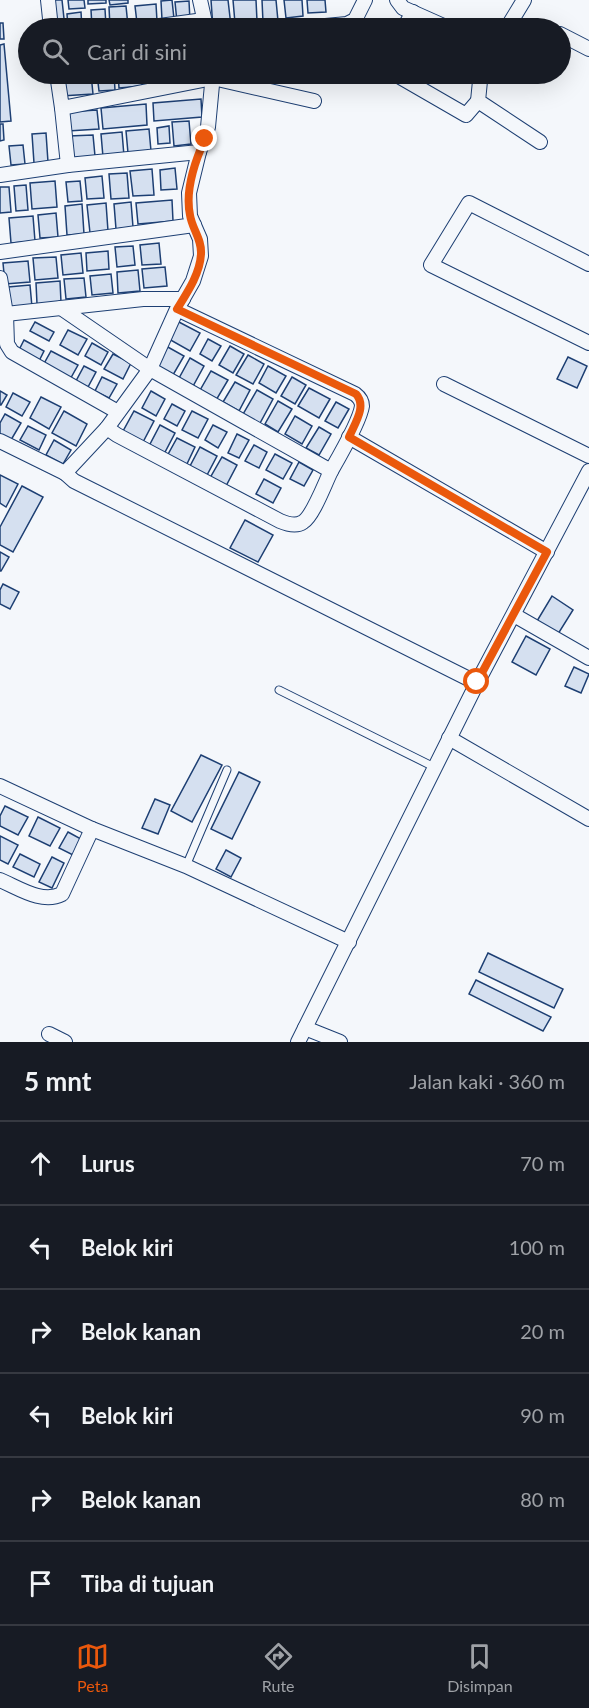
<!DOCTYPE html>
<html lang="id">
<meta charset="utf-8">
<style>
body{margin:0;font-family:Lato,sans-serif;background:#242831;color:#f1f3f6}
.stop{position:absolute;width:18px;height:18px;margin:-14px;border:4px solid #ea580c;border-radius:50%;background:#fff}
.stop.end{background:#ea580c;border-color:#fff;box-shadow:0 2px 6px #0008}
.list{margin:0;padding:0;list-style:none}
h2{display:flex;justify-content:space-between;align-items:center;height:78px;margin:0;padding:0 24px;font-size:26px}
h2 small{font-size:20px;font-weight:400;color:#9ea1a6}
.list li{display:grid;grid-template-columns:39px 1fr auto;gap:18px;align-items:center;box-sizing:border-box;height:84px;padding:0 24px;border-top:2px solid #363941}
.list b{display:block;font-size:22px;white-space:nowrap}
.list em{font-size:20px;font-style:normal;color:#9ea1a6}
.icon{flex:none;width:33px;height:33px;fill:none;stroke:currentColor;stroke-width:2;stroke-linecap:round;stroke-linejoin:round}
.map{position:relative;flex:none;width:589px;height:1042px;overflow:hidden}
.search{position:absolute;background:#171b24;box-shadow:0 6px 24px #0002;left:18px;right:18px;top:18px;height:66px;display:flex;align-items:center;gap:15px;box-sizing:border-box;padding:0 21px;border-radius:33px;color:#9ea1a6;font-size:22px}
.sheet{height:582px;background:#171b24}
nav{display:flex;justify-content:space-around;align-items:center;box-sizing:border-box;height:84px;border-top:2px solid #363941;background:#171b24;font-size:16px;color:#9ea1a6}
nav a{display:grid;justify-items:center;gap:3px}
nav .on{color:#ea580c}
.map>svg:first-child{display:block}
.building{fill:#d5e0f0;stroke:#1d3f73;stroke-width:1.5}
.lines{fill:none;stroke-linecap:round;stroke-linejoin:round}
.lane-casing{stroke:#1d3f73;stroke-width:9}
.street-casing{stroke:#1d3f73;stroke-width:16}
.lane{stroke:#f4f7fb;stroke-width:7}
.street{stroke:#f4f7fb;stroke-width:14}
.route{stroke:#ea580c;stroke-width:8}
</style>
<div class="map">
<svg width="589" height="1042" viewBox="0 0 589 1042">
<rect width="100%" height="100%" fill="#f4f7fb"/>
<!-- building -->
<g class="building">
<path d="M 53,0 L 62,0 L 65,28 L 55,28 Z"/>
<path d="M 68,0 L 84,0 L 85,8 L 69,9 Z"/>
<path d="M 88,0 L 106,0 L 106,3 L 88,4 Z"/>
<path d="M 109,0 L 128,0 L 128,3 L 110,5 Z"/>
<path d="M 172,0 L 174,19 L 162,20 L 161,1 Z"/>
<path d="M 211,0 L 228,0 L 231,26 L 213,28 Z"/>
<path d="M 233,0 L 256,0 L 257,21 L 235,23 Z"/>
<path d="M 262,0 L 276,0 L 278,21 L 263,22 Z"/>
<path d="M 284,0 L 302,0 L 303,16 L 286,18 Z"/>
<path d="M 307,0 L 325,0 L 326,12 L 308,13 Z"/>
<path d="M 189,1 L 190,21 L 177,22 L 175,2 Z"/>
<path d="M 156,4 L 157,21 L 137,23 L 135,6 Z"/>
<path d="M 126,6 L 128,26 L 110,27 L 109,7 Z"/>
<path d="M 105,9 L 106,26 L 92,27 L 91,10 Z"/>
<path d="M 81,12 L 82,28 L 68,28 L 67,14 Z"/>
<path d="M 0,23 L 3,23 L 4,39 L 0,39 Z"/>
<path d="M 4,44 L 11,121 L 0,122 L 0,45 Z"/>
<path d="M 91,74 L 93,94 L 61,96 L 59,75 Z"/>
<path d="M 97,74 L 114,74 L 115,90 L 99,91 Z"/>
<path d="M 118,74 L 141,74 L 142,86 L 119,88 Z"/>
<path d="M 147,74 L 165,74 L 165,80 L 148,82 Z"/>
<path d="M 169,74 L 198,74 L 198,80 L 170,82 Z"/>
<path d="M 201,99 L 202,117 L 154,121 L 153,103 Z"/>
<path d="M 146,104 L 147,125 L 103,129 L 101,108 Z"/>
<path d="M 97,110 L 99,129 L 68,131 L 66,112 Z"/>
<path d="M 189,121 L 191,144 L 174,146 L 172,122 Z"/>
<path d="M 0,124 L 3,124 L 4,140 L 0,141 Z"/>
<path d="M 169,126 L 170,143 L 158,144 L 157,128 Z"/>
<path d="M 149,129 L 151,151 L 128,153 L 126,131 Z"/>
<path d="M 122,132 L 124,156 L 103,157 L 101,134 Z"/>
<path d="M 46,133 L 48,162 L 34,163 L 32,134 Z"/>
<path d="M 93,135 L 95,156 L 71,158 L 69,136 Z"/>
<path d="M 23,145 L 25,164 L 11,165 L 9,146 Z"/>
<path d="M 175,168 L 177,189 L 161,190 L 160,170 Z"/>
<path d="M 152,169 L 154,195 L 133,196 L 130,171 Z"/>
<path d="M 127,173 L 129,198 L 111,199 L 109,174 Z"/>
<path d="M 102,176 L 104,198 L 87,199 L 85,178 Z"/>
<path d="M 55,181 L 57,207 L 32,209 L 30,183 Z"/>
<path d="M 80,181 L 82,201 L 68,202 L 66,182 Z"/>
<path d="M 26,185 L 28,210 L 16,211 L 14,186 Z"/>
<path d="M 0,187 L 9,187 L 11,212 L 0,213 Z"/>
<path d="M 172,200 L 173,221 L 138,224 L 136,203 Z"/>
<path d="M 131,202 L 133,227 L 116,229 L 114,204 Z"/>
<path d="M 106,203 L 108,231 L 90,233 L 87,205 Z"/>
<path d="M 82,204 L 84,234 L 67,235 L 65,206 Z"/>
<path d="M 56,213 L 58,237 L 40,238 L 38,215 Z"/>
<path d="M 33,216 L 35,241 L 11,243 L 9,218 Z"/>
<path d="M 159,243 L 161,264 L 142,265 L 140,245 Z"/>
<path d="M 133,246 L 135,265 L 117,267 L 115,247 Z"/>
<path d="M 108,251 L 109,269 L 87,271 L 86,253 Z"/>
<path d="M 81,253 L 83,273 L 63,275 L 61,255 Z"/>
<path d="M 56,257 L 58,278 L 35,280 L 33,258 Z"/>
<path d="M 28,261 L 30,282 L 5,284 L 3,263 Z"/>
<path d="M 165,267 L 167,286 L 144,288 L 142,269 Z"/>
<path d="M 138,270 L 140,291 L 118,293 L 117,272 Z"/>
<path d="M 111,274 L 113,293 L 92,295 L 90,276 Z"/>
<path d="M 84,278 L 86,297 L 66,299 L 64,279 Z"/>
<path d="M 60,281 L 61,302 L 37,304 L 36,283 Z"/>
<path d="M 30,285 L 32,307 L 9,308 L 8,287 Z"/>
<path d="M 177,321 L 200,333 L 190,351 L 167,338 Z"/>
<path d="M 35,322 L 54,332 L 49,341 L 30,331 Z"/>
<path d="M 68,330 L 87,339 L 78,355 L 60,345 Z"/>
<path d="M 208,339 L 221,346 L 212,361 L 200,354 Z"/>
<path d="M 24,340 L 44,351 L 38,363 L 18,352 Z"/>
<path d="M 92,343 L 108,352 L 101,365 L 85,356 Z"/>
<path d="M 166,346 L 184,356 L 173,375 L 155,365 Z"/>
<path d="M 230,346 L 244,354 L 233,373 L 219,365 Z"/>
<path d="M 51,351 L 78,365 L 68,383 L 41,369 Z"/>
<path d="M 113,354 L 131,363 L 123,379 L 104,369 Z"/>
<path d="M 248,355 L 264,364 L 253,384 L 236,375 Z"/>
<path d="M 568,357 L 587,366 L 577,388 L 557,379 Z"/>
<path d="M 190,358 L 204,366 L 192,388 L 178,380 Z"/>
<path d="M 84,366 L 96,372 L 88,387 L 76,381 Z"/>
<path d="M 268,366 L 286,376 L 276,393 L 259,383 Z"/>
<path d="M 211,371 L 228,380 L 215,402 L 199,392 Z"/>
<path d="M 102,377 L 117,384 L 109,398 L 95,391 Z"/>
<path d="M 292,377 L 306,385 L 295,404 L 281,396 Z"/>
<path d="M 235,382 L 250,390 L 239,411 L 223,402 Z"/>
<path d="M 309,388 L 330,399 L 319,418 L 298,406 Z"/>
<path d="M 257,390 L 273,399 L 259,425 L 242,416 Z"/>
<path d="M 0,391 L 7,395 L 1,405 L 0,405 Z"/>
<path d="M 151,391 L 165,399 L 156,416 L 142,408 Z"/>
<path d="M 13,393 L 30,402 L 22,416 L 6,407 Z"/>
<path d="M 41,397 L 61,407 L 49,429 L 30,418 Z"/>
<path d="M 278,401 L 292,409 L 278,432 L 265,424 Z"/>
<path d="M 336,402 L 349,409 L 338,428 L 325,421 Z"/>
<path d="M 172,404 L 185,411 L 177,426 L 164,419 Z"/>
<path d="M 64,411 L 87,424 L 76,446 L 52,433 Z"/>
<path d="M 134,411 L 154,421 L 142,444 L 122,433 Z"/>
<path d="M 192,411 L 208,419 L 198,438 L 182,430 Z"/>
<path d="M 5,414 L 21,423 L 11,440 L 0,435 L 0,423 Z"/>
<path d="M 295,416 L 312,426 L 302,444 L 285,434 Z"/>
<path d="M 160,425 L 175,433 L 163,456 L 148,448 Z"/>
<path d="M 213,425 L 227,432 L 218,448 L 205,440 Z"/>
<path d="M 28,426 L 46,435 L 39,450 L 20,440 Z"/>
<path d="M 319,427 L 331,434 L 319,455 L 306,448 Z"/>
<path d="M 237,434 L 249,440 L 239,458 L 228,453 Z"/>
<path d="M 177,438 L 195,447 L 185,468 L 166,458 Z"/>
<path d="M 54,440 L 71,450 L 63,464 L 46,455 Z"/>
<path d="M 254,445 L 267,452 L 259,468 L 245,461 Z"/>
<path d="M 200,447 L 217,456 L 206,477 L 189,468 Z"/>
<path d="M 275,454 L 292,463 L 283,479 L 266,470 Z"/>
<path d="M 222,457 L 237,465 L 226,486 L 210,478 Z"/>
<path d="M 299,462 L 313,470 L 304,486 L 290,479 Z"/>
<path d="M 0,475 L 18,484 L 6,507 L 0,503 Z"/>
<path d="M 264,479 L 281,488 L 273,503 L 256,494 Z"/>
<path d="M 22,486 L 43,497 L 13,552 L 0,545 L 0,527 Z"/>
<path d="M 245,520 L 273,535 L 258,562 L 230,548 Z"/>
<path d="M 0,552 L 9,557 L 1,571 L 0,571 Z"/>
<path d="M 3,584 L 19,592 L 10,609 L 0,604 L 0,590 Z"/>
<path d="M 552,596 L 573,610 L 558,634 L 537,621 Z"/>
<path d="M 526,636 L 550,649 L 536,675 L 512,662 Z"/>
<path d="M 574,667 L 589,674 L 581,693 L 565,686 Z"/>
<path d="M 201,755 L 222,765 L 192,822 L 171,811 Z"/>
<path d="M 239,772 L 260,782 L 232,839 L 211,829 Z"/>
<path d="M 155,799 L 170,805 L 158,834 L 142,828 Z"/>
<path d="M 5,806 L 28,817 L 18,835 L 0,826 L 0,816 Z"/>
<path d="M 38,817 L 60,828 L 50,846 L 29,836 Z"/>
<path d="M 68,832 L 81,839 L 73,855 L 59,848 Z"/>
<path d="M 0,836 L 18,845 L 8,864 L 0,860 Z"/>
<path d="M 226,850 L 241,858 L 231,877 L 216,869 Z"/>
<path d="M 20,854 L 40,864 L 34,877 L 13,867 Z"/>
<path d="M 52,857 L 64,863 L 52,888 L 39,882 Z"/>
<path d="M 488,953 L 563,989 L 554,1008 L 479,972 Z"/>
<path d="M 476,980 L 551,1017 L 543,1031 L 469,994 Z"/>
</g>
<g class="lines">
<defs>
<g id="lane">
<path d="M 279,690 L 434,767"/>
<path d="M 186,866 L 227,770"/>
</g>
<g id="street">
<path d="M 48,0 L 51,28"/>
<path d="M 200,0 L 206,27"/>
<path d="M 397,0 L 403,8 L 448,28"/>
<path d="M 145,28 L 204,20"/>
<path d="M 304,28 L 347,24 L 355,20 L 365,0"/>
<path d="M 404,28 L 413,12"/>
<path d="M 507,28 L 524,0"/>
<path d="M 560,34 L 589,49"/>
<path d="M 57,74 L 62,108 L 213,78 L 314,101"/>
<path d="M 395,74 L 466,115 L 478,101"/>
<path d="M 484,74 L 480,81 L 478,101 L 540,142"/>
<path d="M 62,108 L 68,165"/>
<path d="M 0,175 L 68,165 L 199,152 L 208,127 L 213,74"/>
<path d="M 0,252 L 194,225"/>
<path d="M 589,264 L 469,203 L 431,265 L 589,343"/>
<path d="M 0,278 L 6,314 L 7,344 L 12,352 L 118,412"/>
<path d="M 61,308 L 150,369 L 107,428 L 65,473 L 74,481 L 96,492 L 477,683"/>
<path d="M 177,309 L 355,394 C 359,397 362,401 362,406 C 360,421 339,457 331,471 L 150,369 L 177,309 L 193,281 L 201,256 L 200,239 L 190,216 L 189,193 L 199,152"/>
<path d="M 6,314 L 143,299 L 183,299"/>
<path d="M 444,384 L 589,456"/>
<path d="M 107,428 L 117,435 L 280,521 C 287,524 296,527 303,522 C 313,516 325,483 331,471"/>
<path d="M 349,437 L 547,552"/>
<path d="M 0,441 L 65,473"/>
<path d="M 514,615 L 589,658"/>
<path d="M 449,738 L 589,819"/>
<path d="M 0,786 L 92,829 L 186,866 L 349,942"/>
<path d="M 0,880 C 19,888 42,904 62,894 L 92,829"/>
<path d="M 305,1028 L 340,1042"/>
<path d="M 49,1034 L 65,1042"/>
<path d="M 298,1042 L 477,683 L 589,471"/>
</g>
</defs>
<!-- lane casing -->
<use href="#lane" class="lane-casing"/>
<!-- street casing -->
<use href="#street" class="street-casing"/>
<!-- lane -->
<use href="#lane" class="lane"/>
<!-- street -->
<use href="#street" class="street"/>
</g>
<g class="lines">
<!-- route -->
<path class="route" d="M 205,139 C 195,161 185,191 190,215 C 192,229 202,239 201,254 C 200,274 187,293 177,309 L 356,394 C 367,406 355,423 349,437 L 547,552 L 477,682"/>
</g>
</svg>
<div class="stop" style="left:477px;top:682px"></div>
<div class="stop end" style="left:205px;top:139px"></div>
<div class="search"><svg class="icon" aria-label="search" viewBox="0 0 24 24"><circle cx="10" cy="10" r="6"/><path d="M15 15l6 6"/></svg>Cari di sini</div>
</div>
<section class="sheet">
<h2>5 mnt<small>Jalan kaki · 360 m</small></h2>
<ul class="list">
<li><svg class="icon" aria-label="ahead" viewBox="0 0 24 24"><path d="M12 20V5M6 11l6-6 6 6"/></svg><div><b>Lurus</b></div><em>70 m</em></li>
<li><svg class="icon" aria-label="left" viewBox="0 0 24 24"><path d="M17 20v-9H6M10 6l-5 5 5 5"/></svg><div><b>Belok kiri</b></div><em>100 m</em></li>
<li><svg class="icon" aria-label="right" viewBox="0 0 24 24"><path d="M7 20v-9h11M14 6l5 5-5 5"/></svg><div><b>Belok kanan</b></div><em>20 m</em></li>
<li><svg class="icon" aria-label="left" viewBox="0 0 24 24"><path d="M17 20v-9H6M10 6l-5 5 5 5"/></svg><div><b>Belok kiri</b></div><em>90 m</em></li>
<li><svg class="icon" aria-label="right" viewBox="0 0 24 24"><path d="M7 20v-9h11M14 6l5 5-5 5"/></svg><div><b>Belok kanan</b></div><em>80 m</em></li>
<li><svg class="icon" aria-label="arrive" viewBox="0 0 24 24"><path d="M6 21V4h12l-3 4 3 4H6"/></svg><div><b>Tiba di tujuan</b></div></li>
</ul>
</section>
<nav>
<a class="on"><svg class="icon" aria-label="map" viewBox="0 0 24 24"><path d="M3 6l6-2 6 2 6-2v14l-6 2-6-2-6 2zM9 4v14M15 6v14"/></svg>Peta</a>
<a><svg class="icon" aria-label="directions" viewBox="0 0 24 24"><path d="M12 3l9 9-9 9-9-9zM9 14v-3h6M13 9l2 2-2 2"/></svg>Rute</a>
<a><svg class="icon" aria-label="saved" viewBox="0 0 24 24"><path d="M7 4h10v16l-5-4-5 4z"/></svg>Disimpan</a>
</nav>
